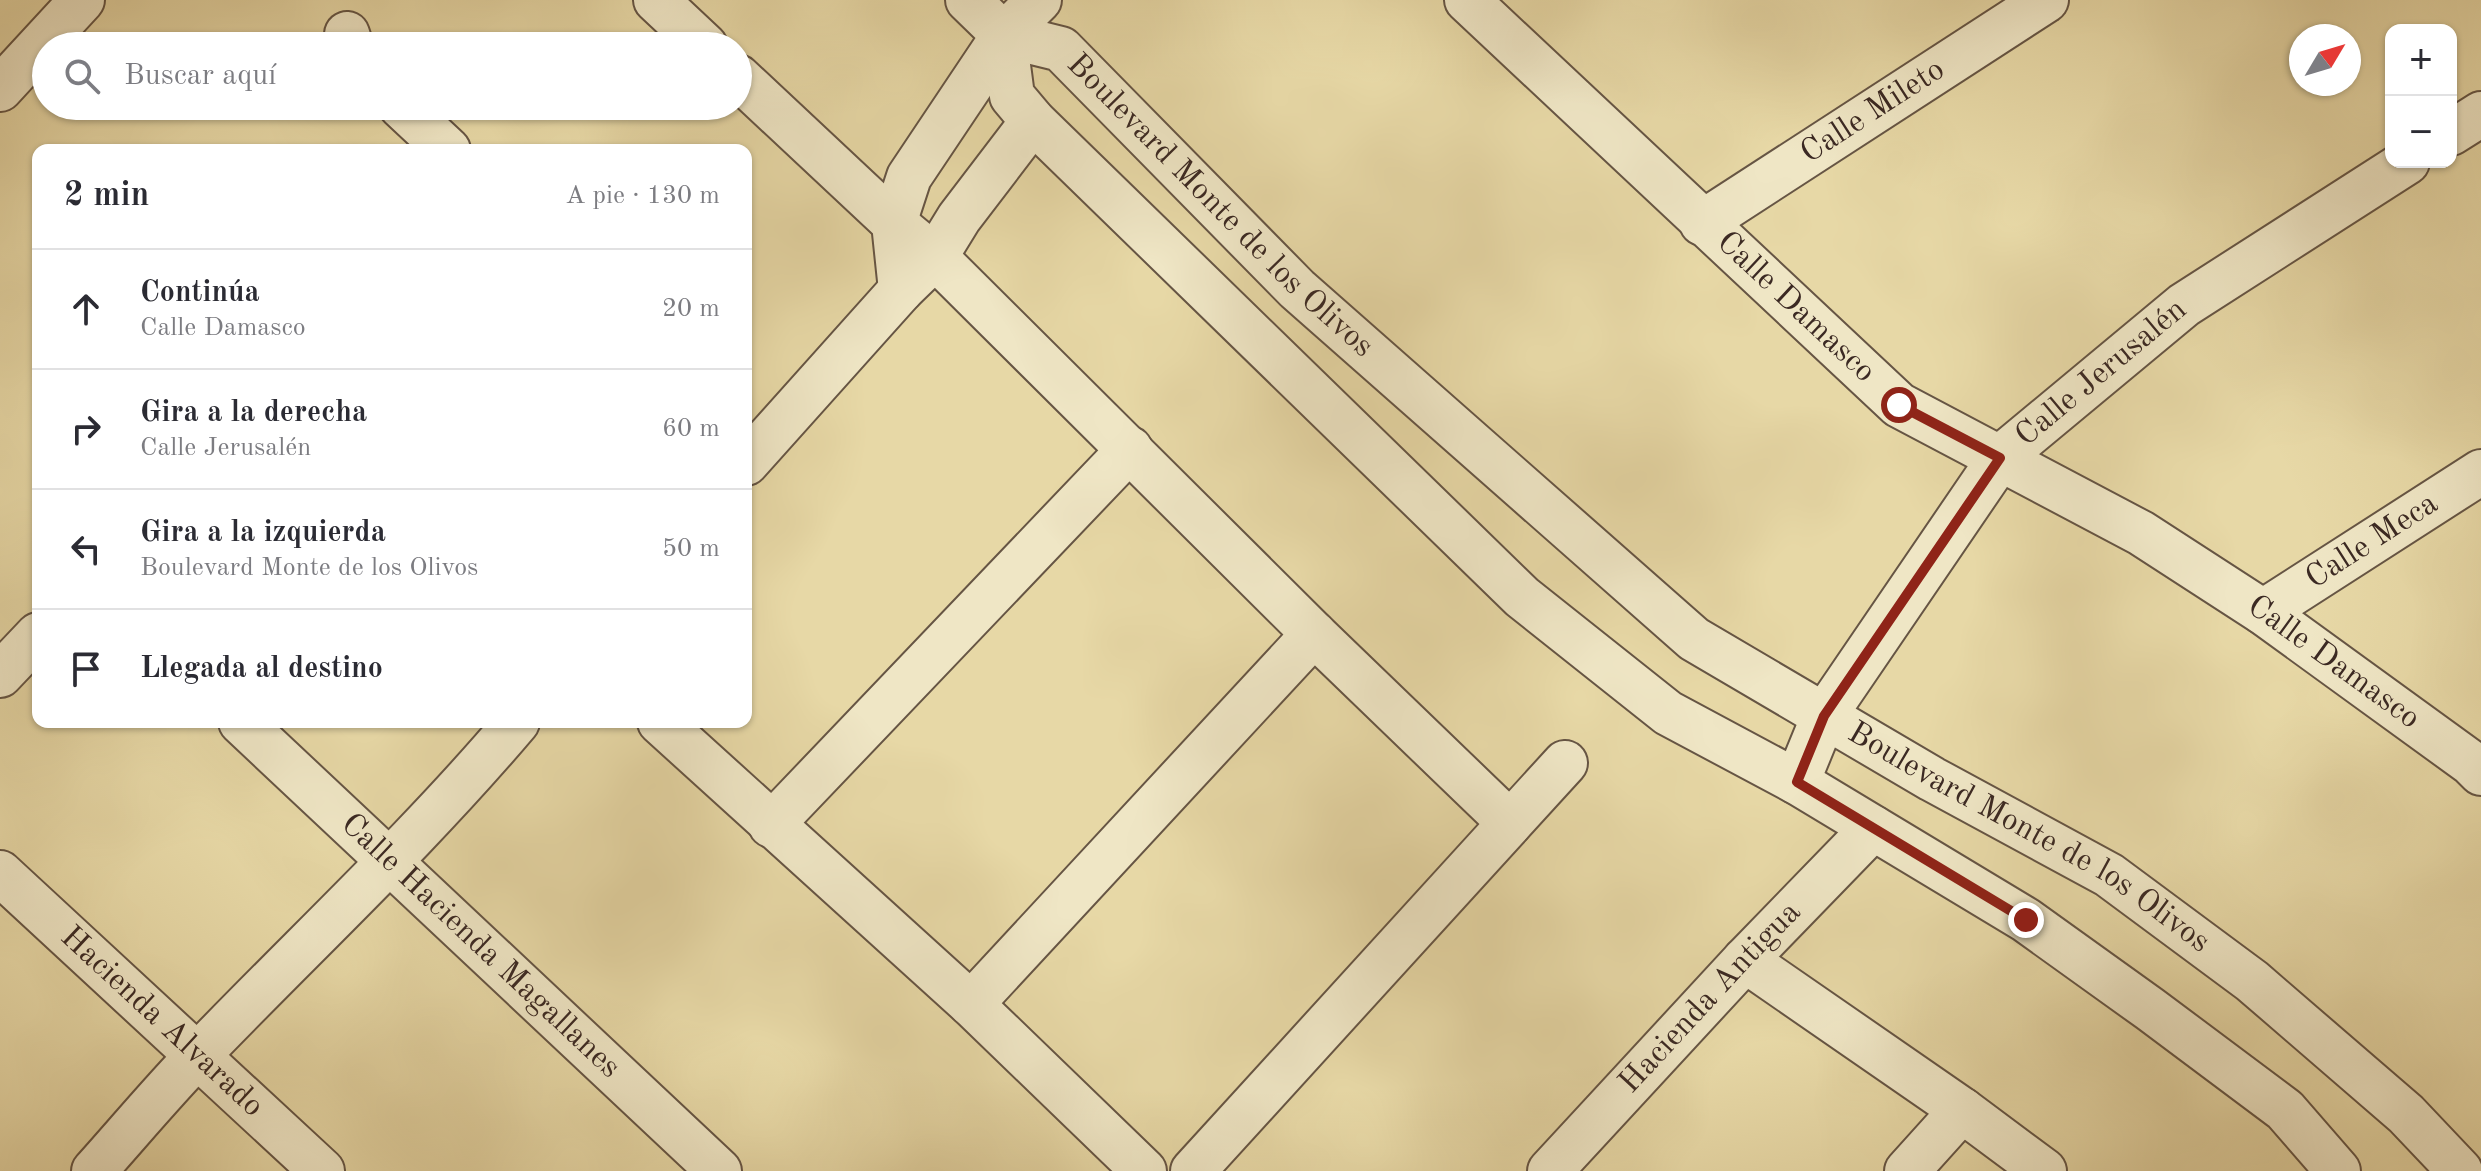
<!DOCTYPE html>
<html lang="es">
<meta charset="utf-8">
<style>
body{margin:0;font-family:"Old Standard TT",serif;background:#f2f2f3;color:#2b2b33}
.controls{position:absolute;right:24px;top:24px;display:grid;overflow:hidden;border-radius:16px;box-shadow:0 2px 6px #0004}
.controls button{width:72px;height:72px;display:grid;place-items:center;padding:0;border:0;border-bottom:2px solid #e1e1e2;background:#fff;color:#2b2b33;font:40px sans-serif}
.compass{position:absolute;left:2289px;top:24px;width:72px;height:72px;border-radius:50%;background:#fff;box-shadow:0 2px 6px #0004;rotate:52deg}
.stop{position:absolute;width:24px;height:24px;margin:-18px;border:6px solid #8f2418;border-radius:50%;background:#fff}
.stop.end{background:#8f2418;border-color:#fff;box-shadow:0 2px 8px #0008}
.list{margin:0;padding:0;list-style:none}
h2{display:flex;justify-content:space-between;align-items:center;height:104px;margin:0;padding:0 32px;font-size:34px}
h2 small{font-size:26px;font-weight:400;color:#7c7c81}
.list li{display:grid;grid-template-columns:52px 1fr auto;gap:24px;align-items:center;box-sizing:border-box;height:120px;padding:0 32px;border-top:2px solid #e1e1e2}
.list b{display:block;font-size:30px;white-space:nowrap}
.list p{margin:0;font-size:26px;white-space:nowrap;color:#7c7c81}
.list em{font-size:26px;font-style:normal;color:#7c7c81}
.icon{flex:none;width:44px;height:44px;fill:none;stroke:currentColor;stroke-width:2;stroke-linecap:round;stroke-linejoin:round}
.map{position:relative;flex:none;width:2481px;height:1171px;overflow:hidden}
.search{position:absolute;background:#fff;box-shadow:0 2px 6px #0004;left:32px;top:32px;width:720px;height:88px;display:flex;align-items:center;gap:20px;box-sizing:border-box;padding:0 28px;border-radius:44px;color:#7c7c81;font-size:30px}
.panel{position:absolute;background:#fff;box-shadow:0 2px 6px #0004;left:32px;top:144px;width:720px;height:584px;border-radius:16px}
.map>svg:first-child{display:block}
.lines{fill:none;stroke-linecap:round;stroke-linejoin:round}
.minor-casing{stroke:#654;stroke-width:48}
.tertiary-casing{stroke:#654;stroke-width:48}
.minor{stroke:#efe6c5;stroke-width:44}
.tertiary{stroke:#efe6c5;stroke-width:44}
.route{stroke:#8f2418;stroke-width:10}
.labels{text-anchor:middle;dominant-baseline:central;stroke-width:6;stroke-linejoin:round;paint-order:stroke}
.street-label{font-size:32px;fill:#3b2923;stroke:#efe6c5}
</style>
<div class="map">
<svg width="2481" height="1171" viewBox="0 0 2481 1171">
<rect width="100%" height="100%" fill="#e7d8a6"/>
<filter id="stains"><feTurbulence type="fractalNoise" baseFrequency=".0025" numOctaves="4"/><feColorMatrix values="0 0 0 0 .2 0 0 0 0 .09 0 0 0 0 .02 0 0 0 .5 -.17"/></filter>
<radialGradient id="worn" r=".72"><stop offset=".6" stop-color="#630" stop-opacity="0"/><stop offset="1" stop-color="#630" stop-opacity=".3"/></radialGradient>
<g class="lines">
<defs>
<g id="minor">
<path d="M 656,0 L 705,46"/>
<path id="s1" d="M 1467,0 L 1899,405 L 2141,533 L 2263,612 L 2471,763 L 2481,773"/>
<path d="M 347,34 L 351,46"/>
<path d="M 738,77 L 894,223 L 935,257 L 1314,634 L 1510,823"/>
<path d="M 0,89 L 82,0"/>
<path d="M 401,106 L 448,150"/>
<path d="M 1033,121 L 959,218 L 935,257 L 901,290 L 894,223 L 909,177 L 1004,35 L 1039,0"/>
<path d="M 2451,133 L 2481,114"/>
<path id="s2" d="M 1702,223 L 2046,0"/>
<path d="M 746,463 L 901,290"/>
<path id="s3" d="M 2263,612 L 2481,472"/>
<path d="M 0,675 L 38,635"/>
<path id="s4" d="M 241,722 L 719,1171"/>
<path d="M 660,722 L 971,1004 L 1144,1171"/>
<path id="s5" d="M 1797,782 L 1824,716 L 2000,458 L 2184,305 L 2407,162"/>
<path d="M 771,825 L 1130,449"/>
<path id="s6" d="M 0,873 L 322,1171"/>
<path d="M 1745,960 L 1962,1110 L 2044,1171"/>
<path d="M 971,1004 L 1314,634"/>
<path d="M 94,1171 C 129,1132 163,1091 200,1053 C 306,943 418,839 517,722"/>
<path d="M 1193,1171 L 1565,763"/>
<path id="s7" d="M 1550,1171 L 1745,960 L 1873,828"/>
<path d="M 1907,1171 L 1962,1110"/>
</g>
<g id="tertiary">
<path d="M 968,0 L 1004,35"/>
<path id="s8" d="M 1004,35 L 1061,49 L 1297,289 L 1694,639 L 1932,779 L 2109,875 L 2252,981 L 2406,1114 L 2460,1171"/>
<path d="M 1004,35 L 1012,96 L 1033,121 L 1522,597 L 1668,713 L 1797,782 L 2026,920 L 2150,1009 L 2285,1110 L 2338,1171"/>
</g>
</defs>
<!-- minor casing -->
<use href="#minor" class="minor-casing"/>
<!-- tertiary casing -->
<use href="#tertiary" class="tertiary-casing"/>
<!-- minor -->
<use href="#minor" class="minor"/>
<!-- tertiary -->
<use href="#tertiary" class="tertiary"/>
</g>
<g class="lines">
<!-- route -->
<path class="route" d="M 1899,405 L 2000,458 L 1824,716 L 1797,782 L 2026,920"/>
</g>
<g class="labels">
<!-- street labels -->
<g class="street-label">
<text stroke="none"><textPath href="#s2" startOffset="204">Calle Mileto</textPath></text>
<text stroke="none"><textPath href="#s8" startOffset="282">Boulevard Monte de los Olivos</textPath></text>
<text stroke="none"><textPath href="#s1" startOffset="450">Calle Damasco</textPath></text>
<text stroke="none"><textPath href="#s5" startOffset="516">Calle Jerusalén</textPath></text>
<text stroke="none"><textPath href="#s3" startOffset="130">Calle Meca</textPath></text>
<text stroke="none"><textPath href="#s1" startOffset="1098">Calle Damasco</textPath></text>
<text stroke="none"><textPath href="#s8" startOffset="1314">Boulevard Monte de los Olivos</textPath></text>
<text stroke="none"><textPath href="#s4" startOffset="328">Calle Hacienda Magallanes</textPath></text>
<text stroke="none"><textPath href="#s7" startOffset="236">Hacienda Antigua</textPath></text>
<text stroke="none"><textPath href="#s6" startOffset="220">Hacienda Alvarado</textPath></text>
</g>
</g>
<rect width="100%" height="100%" filter="url(#stains)"/>
<rect width="100%" height="100%" fill="url(#worn)"/>
</svg>
<div class="controls">
<button>+</button>
<button>−</button>
</div>
<svg class="compass" viewBox="-18 -18 36 36"><path d="M0-13l5 13h-10z" fill="#e53935"/><path d="M0 13l5-13h-10z" fill="#7c7c81"/></svg>
<div class="stop" style="left:1899px;top:405px"></div>
<div class="stop end" style="left:2026px;top:920px"></div>
<div class="search"><svg class="icon" aria-label="search" viewBox="0 0 24 24"><circle cx="10" cy="10" r="6"/><path d="M15 15l6 6"/></svg>Buscar aquí</div>
<section class="panel">
<h2>2 min<small>A pie · 130 m</small></h2>
<ul class="list">
<li><svg class="icon" aria-label="ahead" viewBox="0 0 24 24"><path d="M12 20V5M6 11l6-6 6 6"/></svg><div><b>Continúa</b><p>Calle Damasco</p></div><em>20 m</em></li>
<li><svg class="icon" aria-label="right" viewBox="0 0 24 24"><path d="M7 20v-9h11M14 6l5 5-5 5"/></svg><div><b>Gira a la derecha</b><p>Calle Jerusalén</p></div><em>60 m</em></li>
<li><svg class="icon" aria-label="left" viewBox="0 0 24 24"><path d="M17 20v-9H6M10 6l-5 5 5 5"/></svg><div><b>Gira a la izquierda</b><p>Boulevard Monte de los Olivos</p></div><em>50 m</em></li>
<li><svg class="icon" aria-label="arrive" viewBox="0 0 24 24"><path d="M6 21V4h12l-3 4 3 4H6"/></svg><div><b>Llegada al destino</b></div></li>
</ul>
</section>
</div>
